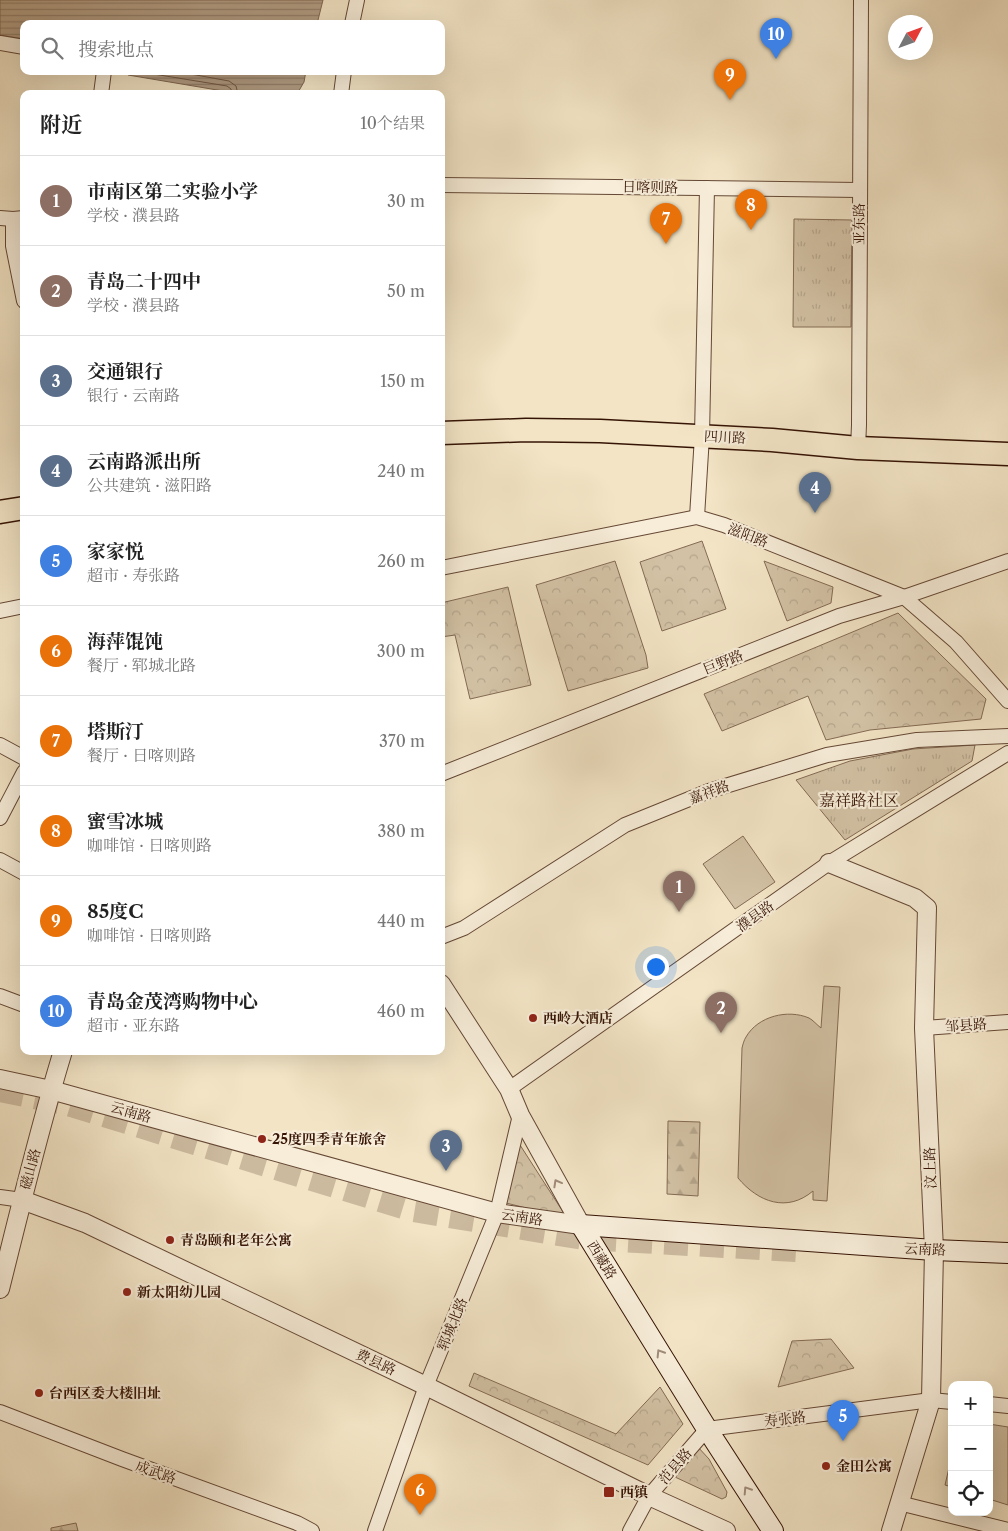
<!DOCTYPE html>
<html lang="zh">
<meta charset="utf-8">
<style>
body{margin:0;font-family:"Libre Caslon Text","Noto Serif SC",serif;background:#f6f6f6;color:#222}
.controls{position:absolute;right:15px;bottom:15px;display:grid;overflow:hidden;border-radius:10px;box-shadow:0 5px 20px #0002}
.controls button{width:45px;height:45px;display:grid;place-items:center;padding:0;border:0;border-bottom:1px solid #e0e0e0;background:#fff;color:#222;font:25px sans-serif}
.compass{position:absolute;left:888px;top:15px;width:45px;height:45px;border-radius:50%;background:#fff;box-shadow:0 5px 20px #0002;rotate:49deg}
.you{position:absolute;left:655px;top:966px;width:18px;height:18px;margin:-12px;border:4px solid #fff;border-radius:50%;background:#1a73e8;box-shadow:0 0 0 8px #1a73e833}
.badge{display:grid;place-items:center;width:32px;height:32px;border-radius:50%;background:#2563eb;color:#fff;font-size:16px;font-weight:700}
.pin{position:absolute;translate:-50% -41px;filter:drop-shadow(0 1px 2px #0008)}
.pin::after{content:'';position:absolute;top:26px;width:18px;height:15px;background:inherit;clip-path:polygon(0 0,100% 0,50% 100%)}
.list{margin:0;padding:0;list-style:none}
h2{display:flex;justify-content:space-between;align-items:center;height:65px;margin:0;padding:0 20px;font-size:21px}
h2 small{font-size:16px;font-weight:400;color:#767676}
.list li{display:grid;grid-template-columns:32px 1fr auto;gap:15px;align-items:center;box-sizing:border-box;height:90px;padding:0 20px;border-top:1px solid #e0e0e0}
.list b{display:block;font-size:19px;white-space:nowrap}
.list p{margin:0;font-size:16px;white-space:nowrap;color:#767676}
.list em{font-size:16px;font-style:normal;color:#767676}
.icon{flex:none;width:28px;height:28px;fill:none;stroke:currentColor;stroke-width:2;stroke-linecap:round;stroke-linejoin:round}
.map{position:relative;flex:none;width:1008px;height:1531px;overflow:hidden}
.search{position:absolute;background:#fff;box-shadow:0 5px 20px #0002;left:20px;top:20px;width:425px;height:55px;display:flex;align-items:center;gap:12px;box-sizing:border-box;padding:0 18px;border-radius:10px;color:#767676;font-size:19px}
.panel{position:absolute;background:#fff;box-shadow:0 5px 20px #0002;left:20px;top:90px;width:425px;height:965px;border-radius:10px}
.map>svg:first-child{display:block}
.grass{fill:url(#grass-tufts);stroke:#846a54}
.forest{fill:url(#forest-firs);stroke:#846a54}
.park{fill:url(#park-crowns);stroke:#846a54}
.pitch{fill:#d2c1a4;stroke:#846a54}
.water{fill:url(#water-rules);stroke:#806651}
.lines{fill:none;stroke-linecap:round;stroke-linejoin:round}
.shore{stroke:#745844;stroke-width:1}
.trunk-tunnel{stroke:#ccba9f;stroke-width:24;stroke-dasharray:24 12;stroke-linecap:butt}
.minor-casing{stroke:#654835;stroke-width:16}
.tertiary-casing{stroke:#654835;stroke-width:20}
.secondary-casing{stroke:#361405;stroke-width:22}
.primary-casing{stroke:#361405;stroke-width:25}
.minor{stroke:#f7edd9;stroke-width:14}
.tertiary{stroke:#f7edd9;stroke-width:18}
.secondary{stroke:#f7edd9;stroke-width:20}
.primary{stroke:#f2e4c5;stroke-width:22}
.oneway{stroke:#a08b7a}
.poi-dot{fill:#8f2418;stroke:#f7edd9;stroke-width:2}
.labels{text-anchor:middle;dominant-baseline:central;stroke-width:4.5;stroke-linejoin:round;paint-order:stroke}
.street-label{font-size:14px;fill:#361405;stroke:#f7edd9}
.poi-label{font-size:14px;font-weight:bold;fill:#361405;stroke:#f7edd9;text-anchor:start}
.quarter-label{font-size:16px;fill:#361405;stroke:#f7edd9}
</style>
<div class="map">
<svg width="1008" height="1531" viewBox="0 0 1008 1531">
<defs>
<pattern id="grass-tufts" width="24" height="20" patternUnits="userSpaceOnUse" patternTransform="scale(1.25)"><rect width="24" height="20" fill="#d2c1a4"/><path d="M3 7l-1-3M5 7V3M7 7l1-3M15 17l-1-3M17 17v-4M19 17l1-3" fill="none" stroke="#b5a58c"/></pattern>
<pattern id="forest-firs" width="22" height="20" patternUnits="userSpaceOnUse" patternTransform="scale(1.25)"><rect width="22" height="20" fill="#d2c1a4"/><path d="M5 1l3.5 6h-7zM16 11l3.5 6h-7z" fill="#b5a58c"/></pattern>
<pattern id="park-crowns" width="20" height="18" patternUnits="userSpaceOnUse" patternTransform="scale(1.25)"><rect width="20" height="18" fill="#d2c1a4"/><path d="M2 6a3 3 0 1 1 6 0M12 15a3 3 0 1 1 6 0" fill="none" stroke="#b5a58c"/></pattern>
<pattern id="water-rules" width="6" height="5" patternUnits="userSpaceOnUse" patternTransform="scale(1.25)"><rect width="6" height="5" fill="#b29d84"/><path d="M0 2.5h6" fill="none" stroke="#927f6a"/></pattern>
</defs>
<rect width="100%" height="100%" fill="#f2e4c5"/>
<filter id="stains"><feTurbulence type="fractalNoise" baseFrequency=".004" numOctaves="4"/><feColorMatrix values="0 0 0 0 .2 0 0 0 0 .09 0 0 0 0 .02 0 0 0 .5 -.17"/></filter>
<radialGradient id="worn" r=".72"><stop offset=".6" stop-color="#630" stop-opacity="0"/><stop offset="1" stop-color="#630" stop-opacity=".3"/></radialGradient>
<!-- grass -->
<g class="grass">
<path d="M 794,219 L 852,220 L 851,327 L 793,327 Z"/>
<path d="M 975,745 L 972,761 L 845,840 L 796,780 L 850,761 L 913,749 Z"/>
</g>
<!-- forest -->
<g class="forest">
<path d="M 668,1121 L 700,1122 L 698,1196 L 667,1194 Z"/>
<path d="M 76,1523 L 78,1531 L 51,1531 L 51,1528 Z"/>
</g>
<!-- park -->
<g class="park">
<path d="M 702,541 L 726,609 L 662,631 L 640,562 Z"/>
<path d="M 615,561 L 646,655 L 648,668 L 568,691 L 536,585 Z"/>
<path d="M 764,561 L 833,587 L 831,603 L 787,621 Z"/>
<path d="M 508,587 L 531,685 L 470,699 L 455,635 L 441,637 L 441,603 Z"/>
<path d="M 898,613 L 986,699 L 981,719 L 870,730 L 826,740 L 808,696 L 722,731 L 704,694 Z"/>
<path d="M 520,1145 L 567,1218 L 506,1203 Z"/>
<path d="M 831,1339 L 854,1368 L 778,1387 L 792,1341 Z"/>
<path d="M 474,1373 L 616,1434 L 660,1387 L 683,1424 L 648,1465 L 469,1386 Z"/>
<path d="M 697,1446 L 709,1459 L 727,1492 L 726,1497 L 722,1499 L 675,1477 Z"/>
</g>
<!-- pitch -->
<g class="pitch">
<path d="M 743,836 L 775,882 L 735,909 L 703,864 Z"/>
<path d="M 824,986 L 840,987 L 827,1201 L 813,1200 L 813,1191 C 787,1213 758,1202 738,1178 L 742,1048 C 743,1044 744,1040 746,1037 C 758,1016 788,1009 809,1018 C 813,1020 817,1025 821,1028 Z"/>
<path d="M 989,1424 L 1008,1427 L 1008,1505 L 989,1499 Z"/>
<path d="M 952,1455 L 952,1487 L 945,1485 Z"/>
</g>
<!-- water -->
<g class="water">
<path d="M 0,0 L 323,0 L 317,24 L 24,24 L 24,39 L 0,35 Z"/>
<path d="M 124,71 L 306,71 L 304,82 L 297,94 L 241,94 L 128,75 Z"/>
</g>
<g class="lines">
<!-- shore -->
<g class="shore">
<path d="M 135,71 L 227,86 L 231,89 L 232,94"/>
<path d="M 174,71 L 229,81 L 236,86 L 238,94"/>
</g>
<!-- trunk-tunnel -->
<path class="trunk-tunnel" d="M 0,1090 L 68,1104 L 413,1210 L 584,1238 L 796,1250"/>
<defs>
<g id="minor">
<path d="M 352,24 L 357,0"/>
<path d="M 0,43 L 24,47"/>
<path d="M 101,94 L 104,71"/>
<path d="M 341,94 L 344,71"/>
<path d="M 441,185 L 859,190"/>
<path d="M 0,218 L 13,219 L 24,218"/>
<path d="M 13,219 L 13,246 L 24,301"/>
<path d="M 858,448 L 859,425 L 861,0"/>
<path d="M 697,517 L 702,436 L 707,188"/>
<path d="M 441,568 L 697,517 L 724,525 L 904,597 L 956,642 L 1008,701"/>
<path d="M 0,611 L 24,606"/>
<path d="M 0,745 L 24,758"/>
<path d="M 441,774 L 839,616 L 904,597 L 1008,561"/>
<path d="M 0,818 L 24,772"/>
<path d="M 0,860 L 24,873"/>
<path d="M 441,937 L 464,928 L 625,825 L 709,791 L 827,755 L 917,740 L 1008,736"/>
<path d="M 0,996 L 24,1005"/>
<path d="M 924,1028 L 1008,1022"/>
<path d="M 509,1089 L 829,863 L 1008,753"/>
<path d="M 0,1197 L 22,1200"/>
<path d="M 989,1404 L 1008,1406"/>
<path d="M 0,1412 L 122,1459 L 297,1523 L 312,1531"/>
<path d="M 899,1503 L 1008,1530"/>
<path d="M 375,1531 L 426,1386 L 497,1213 L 520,1115"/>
<path d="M 630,1531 L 649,1496 L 707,1429 L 931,1400 L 952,1402"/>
</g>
<g id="tertiary">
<path d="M 829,863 L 915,898 L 927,908 L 924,1028 L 934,1250 L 931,1400 L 891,1531"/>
<path d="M 441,984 L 509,1089 L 520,1115 L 581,1225"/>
<path d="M 0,1079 L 51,1090 L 497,1213 L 581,1225"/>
<path d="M 22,1200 L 85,1223 L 426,1386 L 649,1496 L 726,1531"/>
<path d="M 0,1289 C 20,1209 39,1129 63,1051"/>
</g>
<g id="secondary">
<path d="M 581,1225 L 934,1250 L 1008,1253"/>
<path d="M 581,1225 L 707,1429 L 773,1531"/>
</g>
<g id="primary">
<path d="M 441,433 L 526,430 L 600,431 L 772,440 L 858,448 L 1008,454"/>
<path d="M 0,512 L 24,508"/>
</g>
</defs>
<!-- minor casing -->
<use href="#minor" class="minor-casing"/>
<!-- tertiary casing -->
<use href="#tertiary" class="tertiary-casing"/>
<!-- secondary casing -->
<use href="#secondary" class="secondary-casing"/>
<!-- primary casing -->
<use href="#primary" class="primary-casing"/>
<!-- minor -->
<use href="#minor" class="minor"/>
<!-- tertiary -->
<use href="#tertiary" class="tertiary"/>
<!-- secondary -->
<use href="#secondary" class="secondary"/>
<!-- primary -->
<use href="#primary" class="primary"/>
</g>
<!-- one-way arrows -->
<defs><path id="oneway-chevron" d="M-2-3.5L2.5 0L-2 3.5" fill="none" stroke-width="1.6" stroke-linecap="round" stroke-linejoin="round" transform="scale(1.25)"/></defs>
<g class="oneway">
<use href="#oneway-chevron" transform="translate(557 1183) rotate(-119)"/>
<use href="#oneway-chevron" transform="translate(660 1353) rotate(-122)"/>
<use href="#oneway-chevron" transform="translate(747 1490) rotate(-123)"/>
</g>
<!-- markers -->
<g class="poi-dot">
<circle cx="533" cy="1018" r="5"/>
<circle cx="262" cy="1139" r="5"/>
<circle cx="170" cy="1240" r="5"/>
<circle cx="127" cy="1292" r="5"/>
<circle cx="39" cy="1393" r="5"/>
<circle cx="826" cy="1466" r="5"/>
<rect x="603" y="1486" width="12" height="12" rx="2.5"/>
</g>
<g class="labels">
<!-- street labels -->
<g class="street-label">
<text transform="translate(650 187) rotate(1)">日喀则路</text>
<text transform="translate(859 224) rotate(-90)">亚东路</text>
<text transform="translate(725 437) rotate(3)">四川路</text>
<text transform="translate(748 535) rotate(21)">滋阳路</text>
<text transform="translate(723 662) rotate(-22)">巨野路</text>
<text transform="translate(709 792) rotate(-20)">嘉祥路</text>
<text transform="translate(755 916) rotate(-35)">濮县路</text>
<text transform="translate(966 1025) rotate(-4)">邹县路</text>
<text transform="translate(131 1112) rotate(16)">云南路</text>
<text transform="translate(930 1168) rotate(-92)">汶上路</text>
<text transform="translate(30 1169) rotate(-75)">磁山路</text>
<text transform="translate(522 1217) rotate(9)">云南路</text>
<text transform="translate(925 1249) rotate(3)">云南路</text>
<text transform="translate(602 1260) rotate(58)">西藏路</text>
<text transform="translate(452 1324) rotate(-68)">郓城北路</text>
<text transform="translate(376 1362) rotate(25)">费县路</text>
<text transform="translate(785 1419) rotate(-7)">寿张路</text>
<text transform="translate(675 1466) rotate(-49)">范县路</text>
<text transform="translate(156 1472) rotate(20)">成武路</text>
</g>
<!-- poi labels -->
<g class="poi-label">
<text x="543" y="1018">西岭大酒店</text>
<text x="272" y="1139">25度四季青年旅舍</text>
<text x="180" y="1240">青岛颐和老年公寓</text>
<text x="137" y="1292">新太阳幼儿园</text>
<text x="49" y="1393">台西区委大楼旧址</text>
<text x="836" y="1466">金田公寓</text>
<text x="620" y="1492">西镇</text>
</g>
<!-- quarter labels -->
<g class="quarter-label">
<text x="859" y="800">嘉祥路社区</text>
</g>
</g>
<rect width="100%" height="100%" filter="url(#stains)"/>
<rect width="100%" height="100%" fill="url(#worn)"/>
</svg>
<div class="controls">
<button>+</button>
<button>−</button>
<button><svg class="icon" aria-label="locate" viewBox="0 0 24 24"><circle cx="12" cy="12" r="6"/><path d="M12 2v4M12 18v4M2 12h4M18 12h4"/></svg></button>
</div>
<svg class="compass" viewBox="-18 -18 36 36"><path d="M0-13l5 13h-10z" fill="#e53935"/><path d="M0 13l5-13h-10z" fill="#767676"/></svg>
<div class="you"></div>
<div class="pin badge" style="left:679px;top:912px;background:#8d6e63">1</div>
<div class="pin badge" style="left:721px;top:1033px;background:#8d6e63">2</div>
<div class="pin badge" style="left:446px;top:1171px;background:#5c6f8a">3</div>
<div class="pin badge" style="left:815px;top:513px;background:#5c6f8a">4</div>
<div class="pin badge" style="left:843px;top:1441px;background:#3f7fe0">5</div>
<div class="pin badge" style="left:420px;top:1515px;background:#e8710a">6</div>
<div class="pin badge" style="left:666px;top:244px;background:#e8710a">7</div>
<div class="pin badge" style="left:751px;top:230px;background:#e8710a">8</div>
<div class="pin badge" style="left:730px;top:100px;background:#e8710a">9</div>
<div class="pin badge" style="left:776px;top:59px;background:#3f7fe0">10</div>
<div class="search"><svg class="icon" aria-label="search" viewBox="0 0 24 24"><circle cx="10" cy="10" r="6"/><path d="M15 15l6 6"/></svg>搜索地点</div>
<section class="panel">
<h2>附近<small>10个结果</small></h2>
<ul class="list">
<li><span class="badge" style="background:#8d6e63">1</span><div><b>市南区第二实验小学</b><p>学校 · 濮县路</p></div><em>30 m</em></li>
<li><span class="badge" style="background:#8d6e63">2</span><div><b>青岛二十四中</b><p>学校 · 濮县路</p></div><em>50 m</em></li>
<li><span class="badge" style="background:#5c6f8a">3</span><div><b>交通银行</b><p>银行 · 云南路</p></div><em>150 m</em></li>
<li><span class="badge" style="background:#5c6f8a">4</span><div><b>云南路派出所</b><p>公共建筑 · 滋阳路</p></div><em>240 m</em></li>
<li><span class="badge" style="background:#3f7fe0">5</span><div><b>家家悦</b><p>超市 · 寿张路</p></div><em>260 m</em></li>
<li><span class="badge" style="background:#e8710a">6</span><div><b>海萍馄饨</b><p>餐厅 · 郓城北路</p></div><em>300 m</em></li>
<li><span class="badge" style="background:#e8710a">7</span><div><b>塔斯汀</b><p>餐厅 · 日喀则路</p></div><em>370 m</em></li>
<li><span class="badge" style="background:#e8710a">8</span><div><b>蜜雪冰城</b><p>咖啡馆 · 日喀则路</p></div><em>380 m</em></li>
<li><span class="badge" style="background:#e8710a">9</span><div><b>85度C</b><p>咖啡馆 · 日喀则路</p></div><em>440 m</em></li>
<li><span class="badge" style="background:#3f7fe0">10</span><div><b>青岛金茂湾购物中心</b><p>超市 · 亚东路</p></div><em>460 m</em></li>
</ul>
</section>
</div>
